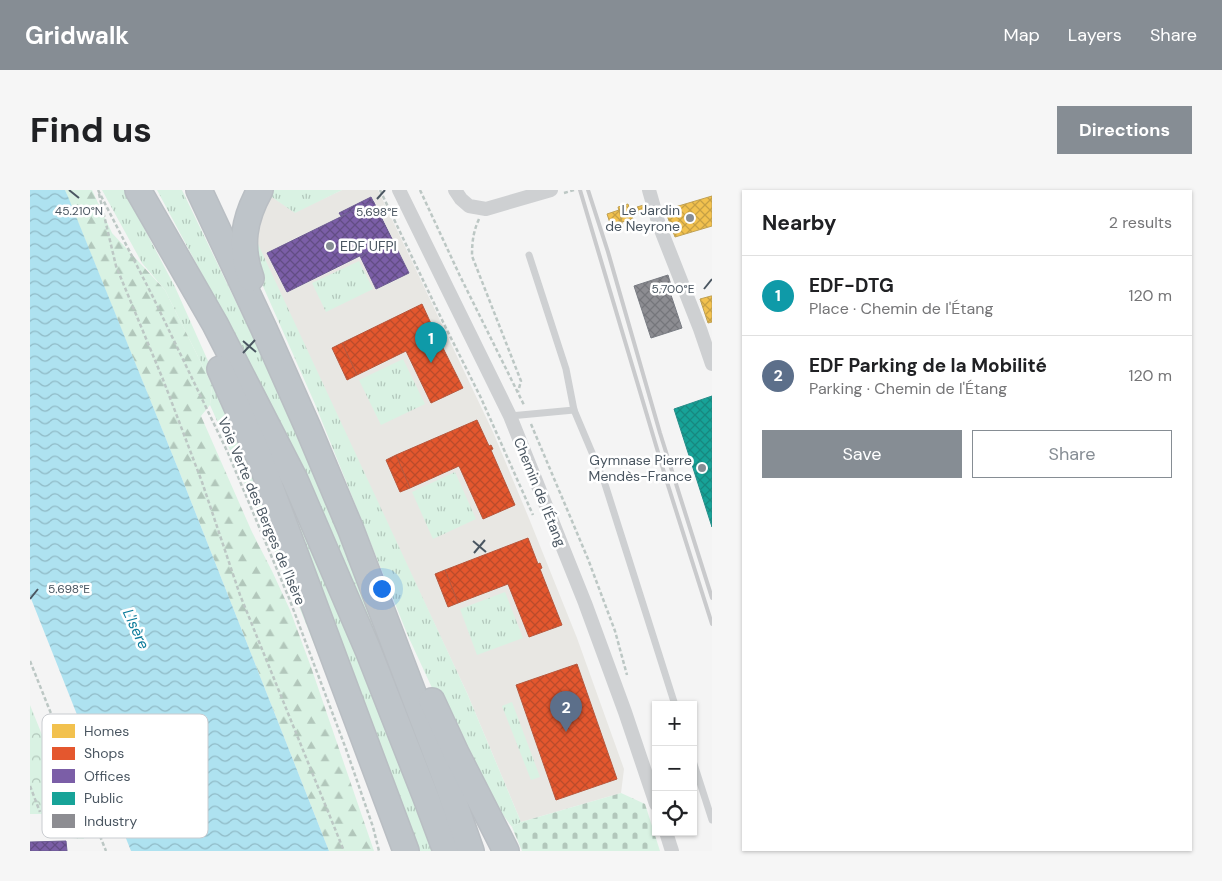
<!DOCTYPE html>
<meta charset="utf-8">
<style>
body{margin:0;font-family:"DM Sans",sans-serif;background:#f6f6f6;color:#202124}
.controls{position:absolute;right:15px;bottom:15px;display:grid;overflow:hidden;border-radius:0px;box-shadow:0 1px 4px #0004}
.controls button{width:45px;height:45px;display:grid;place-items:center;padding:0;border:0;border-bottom:1px solid #e0e0e0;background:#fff;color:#202124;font:25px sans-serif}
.you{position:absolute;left:351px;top:398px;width:18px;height:18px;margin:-12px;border:4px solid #fff;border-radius:50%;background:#1a73e8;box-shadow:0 0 0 8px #1a73e833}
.badge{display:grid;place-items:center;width:32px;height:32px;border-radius:50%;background:#868d94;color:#fff;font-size:16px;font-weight:700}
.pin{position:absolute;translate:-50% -41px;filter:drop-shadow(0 1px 2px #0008)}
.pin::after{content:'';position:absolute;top:26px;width:18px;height:15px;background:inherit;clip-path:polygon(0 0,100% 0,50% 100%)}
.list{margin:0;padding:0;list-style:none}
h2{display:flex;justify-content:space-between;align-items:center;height:65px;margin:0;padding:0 20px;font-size:21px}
h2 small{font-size:16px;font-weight:400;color:#757577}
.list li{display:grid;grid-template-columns:32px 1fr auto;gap:15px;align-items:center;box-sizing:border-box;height:80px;padding:0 20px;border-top:1px solid #e0e0e0}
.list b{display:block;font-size:19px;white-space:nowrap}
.list p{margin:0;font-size:16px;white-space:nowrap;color:#757577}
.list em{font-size:16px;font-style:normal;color:#757577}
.actions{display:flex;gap:10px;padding:15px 20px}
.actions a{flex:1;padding:11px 0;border:1px solid #868d94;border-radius:0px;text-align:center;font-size:18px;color:#868d94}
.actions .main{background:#868d94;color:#fff}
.icon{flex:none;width:28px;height:28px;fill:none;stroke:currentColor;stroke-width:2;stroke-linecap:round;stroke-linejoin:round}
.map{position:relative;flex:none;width:682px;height:661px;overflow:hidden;border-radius:0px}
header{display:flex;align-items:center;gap:30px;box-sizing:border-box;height:70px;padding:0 25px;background:#868d94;color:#fff}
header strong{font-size:24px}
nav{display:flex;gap:28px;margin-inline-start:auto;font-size:18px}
.intro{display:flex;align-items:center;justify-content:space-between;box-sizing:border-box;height:120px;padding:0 30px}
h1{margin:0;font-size:35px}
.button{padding:12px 22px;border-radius:0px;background:#868d94;color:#fff;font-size:18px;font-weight:700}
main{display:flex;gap:30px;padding:0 30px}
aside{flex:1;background:#fff;border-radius:0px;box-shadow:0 1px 4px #0004}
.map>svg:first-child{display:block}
.commercial{fill:#e8e7e3}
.grass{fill:url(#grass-tufts)}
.forest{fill:url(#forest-firs)}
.cemetery{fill:url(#cemetery-stones)}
.park{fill:url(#park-crowns)}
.water{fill:url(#water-waves)}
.homes{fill:url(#homes-cross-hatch);stroke:#c0a154}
.shops{fill:url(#shops-cross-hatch);stroke:#b6573d}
.offices{fill:url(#offices-cross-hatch);stroke:#6c5c92}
.public{fill:url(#public-cross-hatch);stroke:#268c88}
.industry{fill:url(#industry-cross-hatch);stroke:#797c83}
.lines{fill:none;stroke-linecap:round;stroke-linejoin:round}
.highway-casing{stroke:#b9bec3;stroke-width:28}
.path{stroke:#bcc7c4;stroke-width:2.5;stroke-dasharray:4 2.5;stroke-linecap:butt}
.lane{stroke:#ced0d2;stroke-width:7}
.street{stroke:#ced0d2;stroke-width:14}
.highway{stroke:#bec4c9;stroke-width:25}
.rail{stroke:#c9cacc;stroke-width:4}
.ticks{fill:none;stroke:#4a5661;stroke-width:2}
.poi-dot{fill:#868d94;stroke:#fff;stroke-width:2}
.labels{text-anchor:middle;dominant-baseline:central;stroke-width:5;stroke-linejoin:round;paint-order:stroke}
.poi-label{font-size:14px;fill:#4a5661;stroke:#fff;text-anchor:end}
.street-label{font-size:14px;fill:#4a5661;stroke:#fff}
.water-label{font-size:15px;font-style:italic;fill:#0c7c9b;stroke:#fff}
.key{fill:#fff;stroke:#c9ccd0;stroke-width:1}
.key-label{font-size:14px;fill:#4a5661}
.ticks-label{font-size:12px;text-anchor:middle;fill:#4a5661;stroke:#fff;stroke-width:5;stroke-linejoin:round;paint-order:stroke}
</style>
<header>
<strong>Gridwalk</strong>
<nav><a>Map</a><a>Layers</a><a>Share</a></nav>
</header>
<div class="intro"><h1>Find us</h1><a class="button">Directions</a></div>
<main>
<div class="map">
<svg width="682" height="661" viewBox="0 0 682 661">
<defs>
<pattern id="grass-tufts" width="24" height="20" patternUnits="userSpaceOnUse" patternTransform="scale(1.25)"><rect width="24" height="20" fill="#d9f2e3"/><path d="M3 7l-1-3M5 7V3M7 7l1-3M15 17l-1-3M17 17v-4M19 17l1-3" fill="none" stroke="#b2c7bb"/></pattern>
<pattern id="forest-firs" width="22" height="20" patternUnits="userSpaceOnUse" patternTransform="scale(1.25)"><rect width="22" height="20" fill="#d9f2e3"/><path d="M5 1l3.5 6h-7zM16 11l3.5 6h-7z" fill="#b2c7bb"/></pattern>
<pattern id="cemetery-stones" width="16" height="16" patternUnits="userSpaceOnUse" patternTransform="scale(1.25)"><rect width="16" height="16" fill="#d9f2e3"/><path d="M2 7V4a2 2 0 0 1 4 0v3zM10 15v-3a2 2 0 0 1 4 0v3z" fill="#b2c7bb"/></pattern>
<pattern id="park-crowns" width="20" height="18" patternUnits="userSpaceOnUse" patternTransform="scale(1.25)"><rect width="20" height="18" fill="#d9f2e3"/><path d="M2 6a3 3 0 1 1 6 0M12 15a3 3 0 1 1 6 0" fill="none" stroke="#b2c7bb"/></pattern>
<pattern id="water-waves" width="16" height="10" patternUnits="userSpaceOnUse" patternTransform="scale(1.25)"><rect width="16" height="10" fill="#aee2f0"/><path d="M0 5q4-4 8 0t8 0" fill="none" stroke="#90bac6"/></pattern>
<pattern id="homes-cross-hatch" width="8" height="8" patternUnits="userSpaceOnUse" patternTransform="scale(1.25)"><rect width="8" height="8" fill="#f2c14e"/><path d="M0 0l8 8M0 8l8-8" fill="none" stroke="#c6a044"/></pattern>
<pattern id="shops-cross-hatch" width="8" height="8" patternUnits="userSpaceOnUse" patternTransform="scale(1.25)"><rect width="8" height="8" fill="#e4572e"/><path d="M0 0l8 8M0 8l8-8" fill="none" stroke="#bb4b2b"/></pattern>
<pattern id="offices-cross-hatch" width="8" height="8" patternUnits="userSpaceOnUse" patternTransform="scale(1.25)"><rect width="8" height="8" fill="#7b5ea7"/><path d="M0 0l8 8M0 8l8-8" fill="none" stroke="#624d84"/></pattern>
<pattern id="public-cross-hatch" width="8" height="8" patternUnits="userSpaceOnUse" patternTransform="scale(1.25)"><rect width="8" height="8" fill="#17a398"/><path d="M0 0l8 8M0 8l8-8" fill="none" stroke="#17887f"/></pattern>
<pattern id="industry-cross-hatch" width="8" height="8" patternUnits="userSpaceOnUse" patternTransform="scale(1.25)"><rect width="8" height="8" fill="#8d8d92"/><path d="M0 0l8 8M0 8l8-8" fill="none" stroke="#75767b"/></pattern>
</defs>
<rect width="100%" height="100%" fill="#f4f4f4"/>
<!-- commercial -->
<path class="commercial" d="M 312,0 L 348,0 L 463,242 L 498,326 L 547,448 L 594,579 L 591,603 L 491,632 L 437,503 L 223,48 L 236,3 L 265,22 Z"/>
<!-- grass -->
<g class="grass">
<path d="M 72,0 L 94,0 L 145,97 L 199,218 L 307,501 L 304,504 L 268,414 L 180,215 L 182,195 L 135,100 L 112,73 Z"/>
<path d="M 127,0 L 152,0 L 269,243 L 397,561 L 388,559 L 269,273 L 181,101 Z"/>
<path d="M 239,0 L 312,0 L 265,23 L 236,3 Z"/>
<path d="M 223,48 L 228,54 L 437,503 L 491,632 L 482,637 L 473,625 L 469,627 L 421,539 L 378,446 L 285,214 L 232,94 L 224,68 Z"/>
<path d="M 329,71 L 343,99 L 296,122 L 282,93 Z"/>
<path d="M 373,169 L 395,214 L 351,235 L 329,190 Z"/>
<path d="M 233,251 L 291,380 L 342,499 L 402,661 L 383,661 Z"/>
<path d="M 425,282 L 446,329 L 403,349 L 382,302 Z"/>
<path d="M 475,402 L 493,448 L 447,465 L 430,419 Z"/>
<path d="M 482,512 L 510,587 L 501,590 L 472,516 Z"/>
</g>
<!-- forest -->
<path class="forest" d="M 35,0 L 62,0 L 82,43 L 135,100 L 182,195 L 180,215 L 171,226 L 222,342 L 242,381 L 260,420 L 281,477 L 344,661 L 299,661 L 151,286 Z"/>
<!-- cemetery -->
<path class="cemetery" d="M 591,603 L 615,614 L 630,661 L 492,661 L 482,637 L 491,632 Z"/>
<!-- park -->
<path class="park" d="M 0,515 L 52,644 L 54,649 L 15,646 L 12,624 L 0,624 Z"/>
<!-- water -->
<path class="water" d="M 0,0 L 35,0 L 39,9 L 151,286 L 299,661 L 101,661 L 0,406 Z"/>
<!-- homes -->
<g class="homes">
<path d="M 682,6 L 682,36 L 645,47 L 635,20 Z"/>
<path d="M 598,14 L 603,29 L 592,32 L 588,17 Z"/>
<path d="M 617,14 L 619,21 L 609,24 L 607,17 Z"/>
<path d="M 589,20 L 593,37 L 587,39 L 585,34 L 581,36 L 577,24 Z"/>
<path d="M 681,106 L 682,106 L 682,132 L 678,133 L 670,109 Z"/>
</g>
<!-- shops -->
<g class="shops">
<path d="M 392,114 L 404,140 L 406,139 L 408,143 L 406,144 L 433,198 L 401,213 L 376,161 L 327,185 L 312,153 Z"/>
<path d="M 312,153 L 327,185 L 317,190 L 302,158 Z"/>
<path d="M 447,230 L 459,256 L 461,255 L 463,259 L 461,260 L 485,315 L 453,329 L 429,276 L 380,298 L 366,265 Z"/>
<path d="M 366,265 L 380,298 L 370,302 L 356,270 Z"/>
<path d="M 498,348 L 508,374 L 510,373 L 512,378 L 510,379 L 532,435 L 499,447 L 478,394 L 428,413 L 415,380 Z"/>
<path d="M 415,380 L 428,413 L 418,417 L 405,384 Z"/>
<path d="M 547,474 L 587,589 L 526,610 L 486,495 Z"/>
</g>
<!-- offices -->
<g class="offices">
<path d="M 341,7 L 379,83 L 346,99 L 330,66 L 362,50 L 343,11 L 311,26 L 309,23 Z"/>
<path d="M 343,11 L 362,50 L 257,102 L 237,63 Z"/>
<path d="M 36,651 L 37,661 L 0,661 L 0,652 Z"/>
</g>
<!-- public -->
<path class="public" d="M 682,206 L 682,337 L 644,219 Z"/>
<!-- industry -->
<path class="industry" d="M 638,85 L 641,95 L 638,96 L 652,138 L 621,148 L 604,96 Z"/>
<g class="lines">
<defs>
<g id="highway">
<path d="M 108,0 L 185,134 L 265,290 L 338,460 L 395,605 L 416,661"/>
<path d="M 169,0 L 234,139 L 278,238 L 321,340 L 417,592 L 441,661"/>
<path d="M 221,88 C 209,56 214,29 230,0"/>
<path d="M 190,179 L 229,267 L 376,661"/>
<path d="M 402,511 L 426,563 L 476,661"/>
</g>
</defs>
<!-- highway casing -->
<use href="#highway" class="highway-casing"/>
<!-- path -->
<g class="path">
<path d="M 68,0 L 122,105 L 198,263 L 259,408 L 316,559 L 343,637 L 349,661"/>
<path d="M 350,0 L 414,134 L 451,208 L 503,325"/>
<path d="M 390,0 L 430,86 L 494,215"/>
<path d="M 534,3 L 544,0"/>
<path d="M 69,4 L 86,76 L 134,192 L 172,292 L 210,405 L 314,661"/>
<path d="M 449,29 C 443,42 442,53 442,66 L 491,191 L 488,202"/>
<path d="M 501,234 L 558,369 L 585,441 L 597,485"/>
<path d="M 0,471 L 76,661"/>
<path d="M 0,596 L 10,622"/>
</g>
<!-- lane -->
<g class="lane">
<path d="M 499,65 L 536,179 L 544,220 L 574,291 L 645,515"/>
<path d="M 480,226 L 544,220"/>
<path d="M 663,571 L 682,630"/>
</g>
<!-- street -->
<g class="street">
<path d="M 369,0 L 480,226 L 555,413 L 595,522 L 626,614"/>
<path d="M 425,0 L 431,9 L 439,16 L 456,19 L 521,0"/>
<path d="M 619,0 L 629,35 L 670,139 L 682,174"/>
<path d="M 636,642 L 642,661"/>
</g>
<!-- highway -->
<use href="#highway" class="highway"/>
<!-- rail -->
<g class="rail">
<path d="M 550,0 L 636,289 L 682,434"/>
<path d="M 558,0 L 578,62 L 630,243 L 682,408"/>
</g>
</g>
<!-- ticks -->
<path class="ticks" d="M 39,0 L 49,8M 347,9 L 355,0M 674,99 L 682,89M 213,151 L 226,162M 213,163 L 225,150M 443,351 L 456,362M 444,363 L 455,350M 0,409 L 8,399"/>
<!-- markers -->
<g class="poi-dot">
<circle cx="660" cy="28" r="5"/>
<circle cx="300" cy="56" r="5"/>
<circle cx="672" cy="278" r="5"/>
</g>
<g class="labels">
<!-- poi labels -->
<g class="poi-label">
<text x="650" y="20">Le Jardin<tspan x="650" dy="16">de Neyrone</tspan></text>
<text x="310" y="56" text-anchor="start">EDF UFPI</text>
<text x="662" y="270">Gymnase Pierre<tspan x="662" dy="16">Mendès-France</tspan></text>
</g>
<!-- street labels -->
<g class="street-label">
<text transform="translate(510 302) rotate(68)">Chemin de l'Étang</text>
<text transform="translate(232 321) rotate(67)">Voie Verte des Berges de l'Isère</text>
</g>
<!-- water labels -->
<g class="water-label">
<text transform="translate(106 439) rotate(65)">L'Isère</text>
</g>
</g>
<!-- legend -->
<rect x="12" y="524" width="166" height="124" rx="8" class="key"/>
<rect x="22" y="534" width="23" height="14" fill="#f2c14e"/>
<rect x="22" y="557" width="23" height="13" fill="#e4572e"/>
<rect x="22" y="579" width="23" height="14" fill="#7b5ea7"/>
<rect x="22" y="602" width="23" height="13" fill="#17a398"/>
<rect x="22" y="624" width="23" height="14" fill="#8d8d92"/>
<g class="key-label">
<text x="54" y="546">Homes</text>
<text x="54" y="568">Shops</text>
<text x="54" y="591">Offices</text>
<text x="54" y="613">Public</text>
<text x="54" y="636">Industry</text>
</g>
<g class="ticks-label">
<text x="49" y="25">45.210°N</text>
<text x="347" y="26">5.698°E</text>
<text x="643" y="103">5.700°E</text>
<text x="39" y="403">5.698°E</text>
</g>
</svg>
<div class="controls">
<button>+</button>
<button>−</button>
<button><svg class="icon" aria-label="locate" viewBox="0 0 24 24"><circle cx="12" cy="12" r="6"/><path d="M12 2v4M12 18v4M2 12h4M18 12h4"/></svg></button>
</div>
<div class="you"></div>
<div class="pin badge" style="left:401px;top:173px;background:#0f9aa8">1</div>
<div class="pin badge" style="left:536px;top:542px;background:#5c6f8a">2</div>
</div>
<aside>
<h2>Nearby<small>2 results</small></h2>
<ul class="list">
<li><span class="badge" style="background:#0f9aa8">1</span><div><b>EDF-DTG</b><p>Place · Chemin de l'Étang</p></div><em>120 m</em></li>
<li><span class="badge" style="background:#5c6f8a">2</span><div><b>EDF Parking de la Mobilité</b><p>Parking · Chemin de l'Étang</p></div><em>120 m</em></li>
</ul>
<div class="actions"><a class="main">Save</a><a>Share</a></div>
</aside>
</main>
